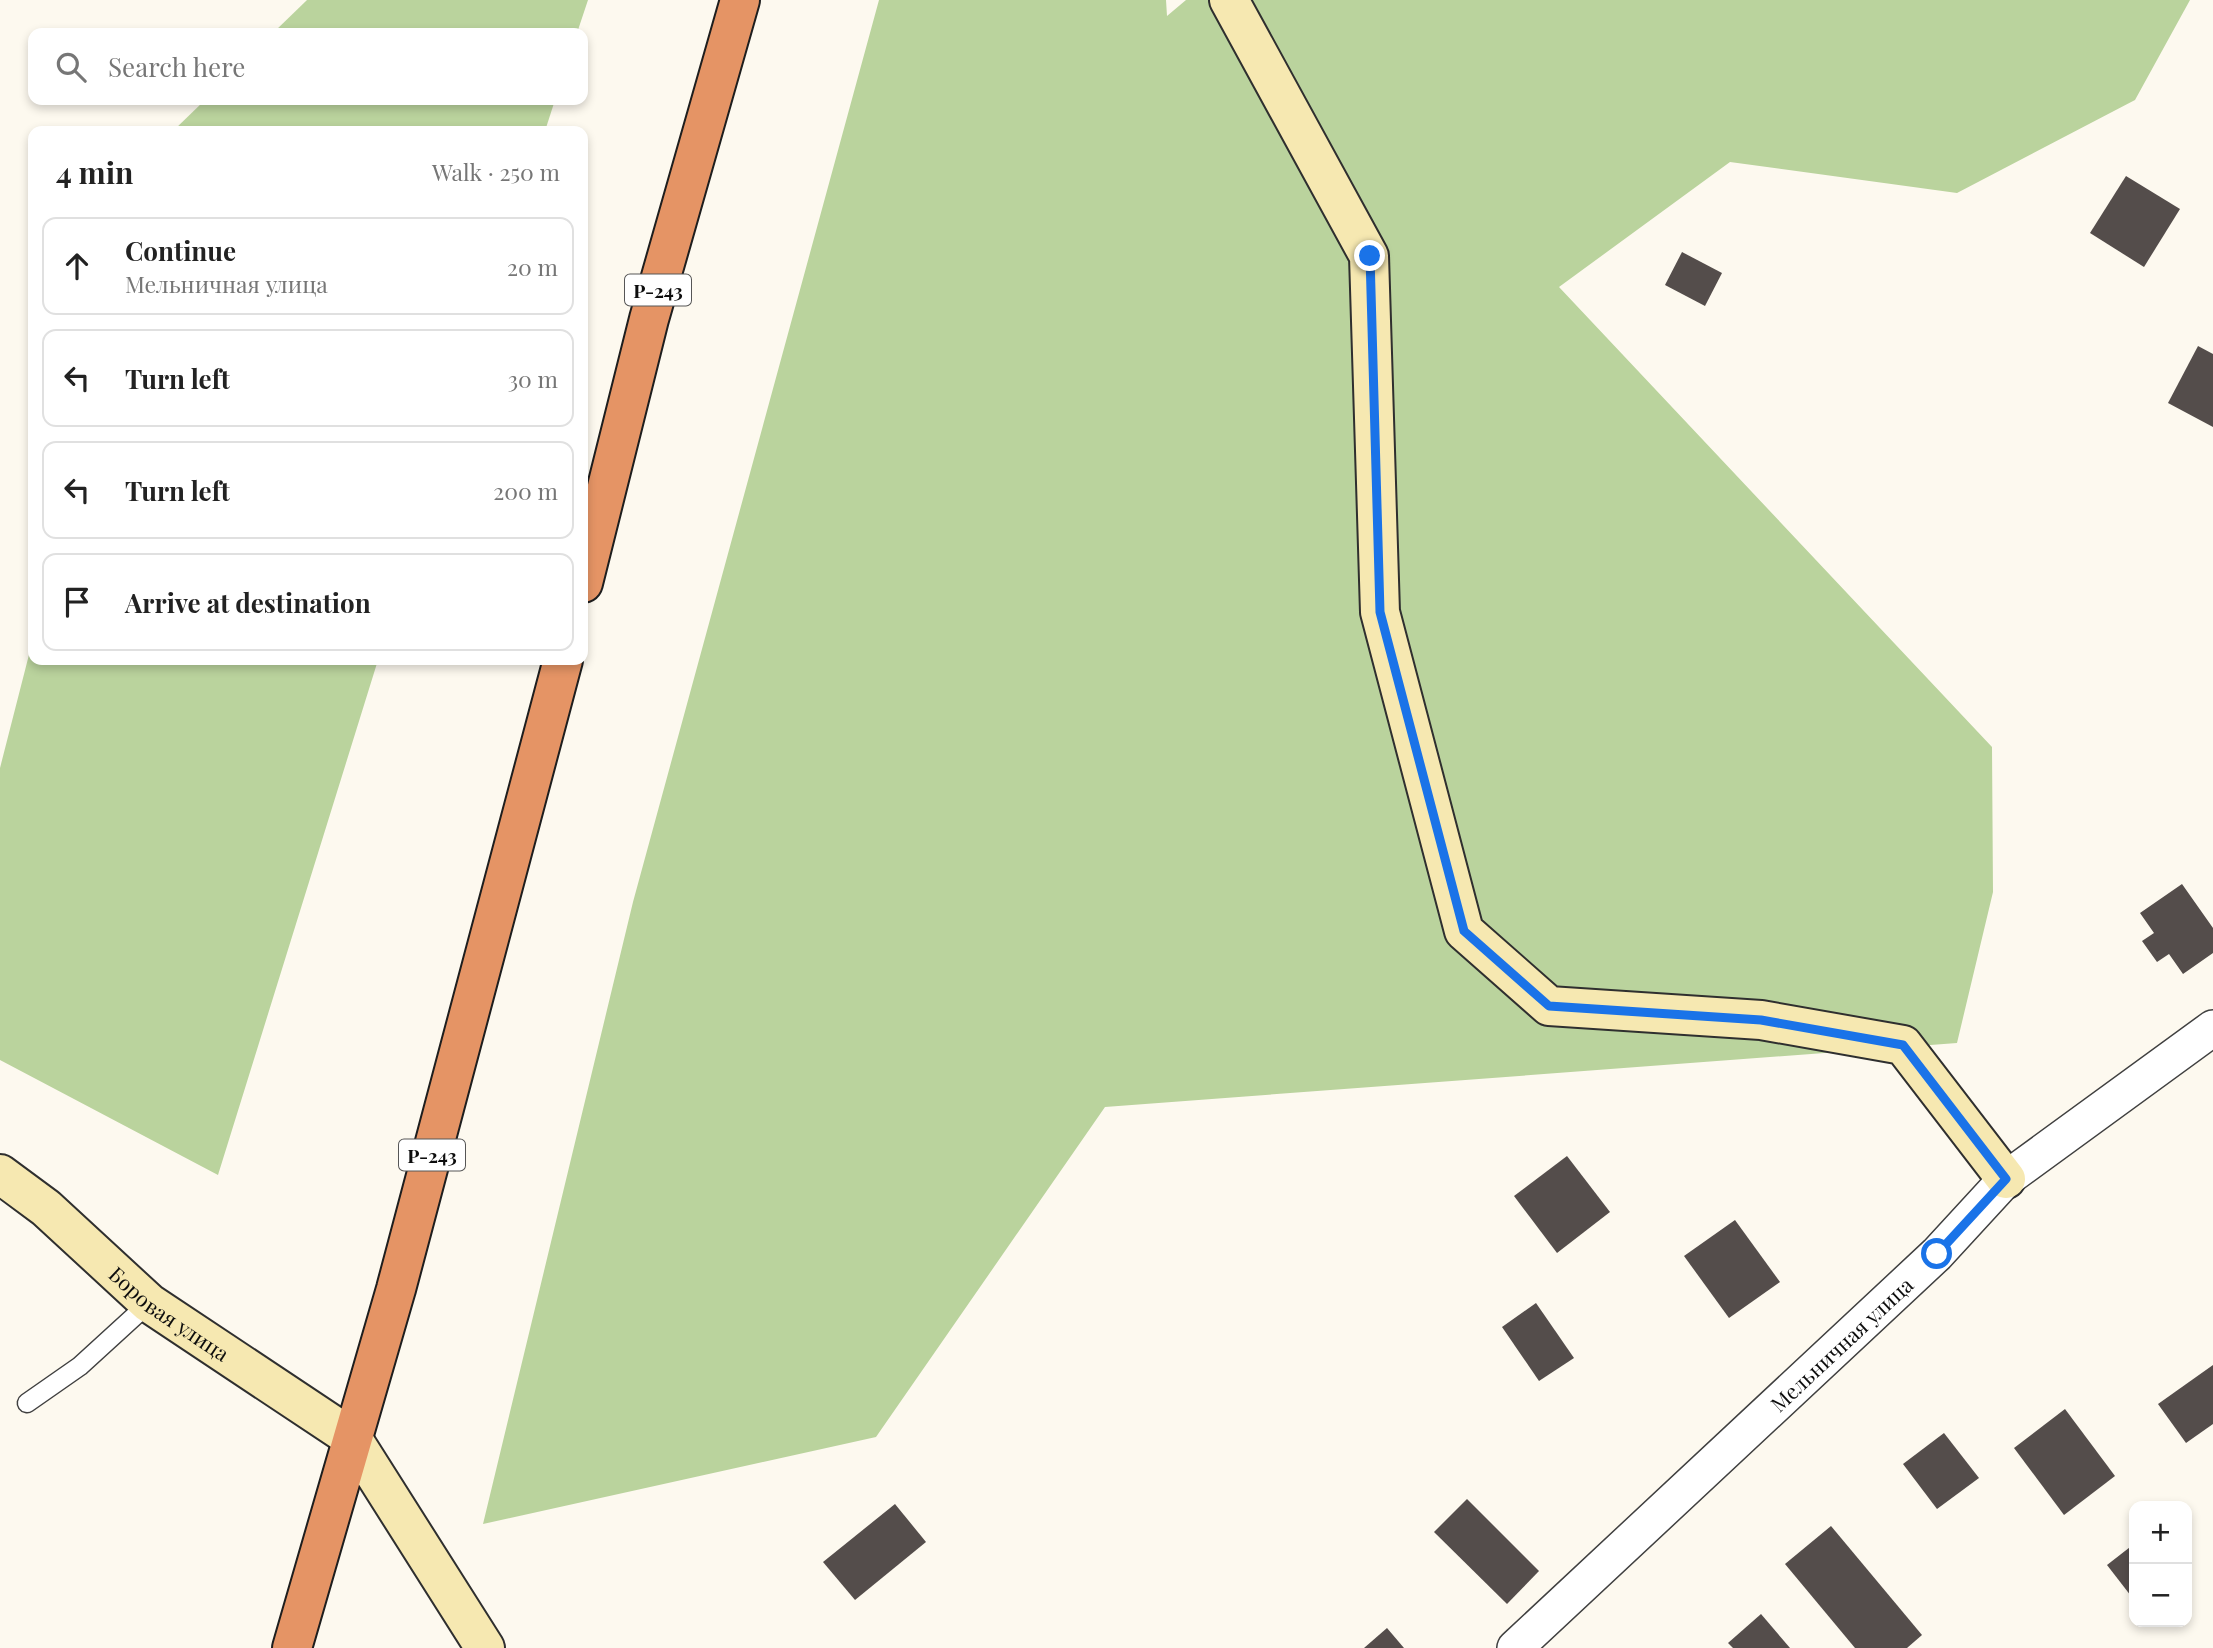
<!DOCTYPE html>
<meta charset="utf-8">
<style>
body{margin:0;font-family:"Playfair Display",serif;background:#f6f6f6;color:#222}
.controls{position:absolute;right:21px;bottom:21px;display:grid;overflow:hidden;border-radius:14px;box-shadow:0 4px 10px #0003}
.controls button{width:63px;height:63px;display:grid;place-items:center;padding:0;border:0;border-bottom:2px solid #e0e0e0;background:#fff;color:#222;font:35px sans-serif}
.stop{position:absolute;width:21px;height:21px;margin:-16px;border:5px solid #1a73e8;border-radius:50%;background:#fff}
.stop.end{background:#1a73e8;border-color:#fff;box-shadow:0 2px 7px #0008}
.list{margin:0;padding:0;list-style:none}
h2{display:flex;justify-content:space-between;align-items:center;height:91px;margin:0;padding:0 28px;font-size:30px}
h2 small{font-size:23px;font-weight:400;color:#767676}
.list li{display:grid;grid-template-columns:46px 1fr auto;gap:21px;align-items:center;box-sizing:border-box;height:98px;margin:0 14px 14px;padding:0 14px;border:2px solid #e0e0e0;border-radius:14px}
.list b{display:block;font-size:26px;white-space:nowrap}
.list p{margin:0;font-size:23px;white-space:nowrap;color:#767676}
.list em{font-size:23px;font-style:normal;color:#767676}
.icon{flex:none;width:38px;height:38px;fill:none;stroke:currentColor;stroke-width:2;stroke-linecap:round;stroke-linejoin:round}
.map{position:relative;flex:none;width:2213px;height:1648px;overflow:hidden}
.search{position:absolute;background:#fff;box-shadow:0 4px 10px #0003;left:28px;top:28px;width:560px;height:77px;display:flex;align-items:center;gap:18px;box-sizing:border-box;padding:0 24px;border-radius:14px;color:#767676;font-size:26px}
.panel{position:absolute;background:#fff;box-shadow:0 4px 10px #0003;left:28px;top:126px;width:560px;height:539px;border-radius:14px}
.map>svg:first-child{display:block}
.forest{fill:#bad39d}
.building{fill:#544d4b}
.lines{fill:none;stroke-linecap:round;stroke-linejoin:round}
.lane-casing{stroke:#404040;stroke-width:21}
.street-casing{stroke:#404040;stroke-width:38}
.secondary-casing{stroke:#2f2f2f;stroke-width:42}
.highway-casing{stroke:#1e1e1e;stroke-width:42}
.lane{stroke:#fff;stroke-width:18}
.street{stroke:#fff;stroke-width:35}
.secondary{stroke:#f6e8b1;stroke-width:38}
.highway{stroke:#e59465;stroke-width:38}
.route{stroke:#1a73e8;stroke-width:9}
.labels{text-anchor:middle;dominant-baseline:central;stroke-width:7;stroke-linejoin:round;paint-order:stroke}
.shield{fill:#fff;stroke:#565656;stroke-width:2}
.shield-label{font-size:19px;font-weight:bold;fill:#0d0d0d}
.street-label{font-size:21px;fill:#0d0d0d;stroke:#fff}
</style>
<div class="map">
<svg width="2213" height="1648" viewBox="0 0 2213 1648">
<rect width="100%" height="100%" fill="#fdf9ef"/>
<!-- forest -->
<g class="forest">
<path d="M 307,0 L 588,0 L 577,33 L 273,33 Z"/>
<path d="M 879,0 L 1166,0 L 1167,16 L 1186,0 L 2190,0 L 2135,100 L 1957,193 L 1730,162 L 1559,287 L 1992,747 L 1993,892 L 1957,1043 L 1105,1107 L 876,1437 L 483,1524 L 633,902 Z"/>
<path d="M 205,100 L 555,100 L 545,131 L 173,131 Z"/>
<path d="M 33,639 L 33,660 L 378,660 L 218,1175 L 0,1060 L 0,768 Z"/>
</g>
<!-- building -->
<g class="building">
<path d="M 2126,176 L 2180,209 L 2144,267 L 2090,233 Z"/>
<path d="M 1682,252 L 1722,273 L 1705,306 L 1665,285 Z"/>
<path d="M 2198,346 L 2213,354 L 2213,427 L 2168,403 Z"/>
<path d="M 2182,884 L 2213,928 L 2213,953 L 2183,974 L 2169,954 L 2157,962 L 2142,941 L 2154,933 L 2140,913 Z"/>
<path d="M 1567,1156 L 1610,1212 L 1557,1253 L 1514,1196 Z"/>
<path d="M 1735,1220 L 1780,1282 L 1729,1318 L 1684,1256 Z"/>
<path d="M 1536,1303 L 1574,1358 L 1539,1381 L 1502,1327 Z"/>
<path d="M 2213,1365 L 2213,1424 L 2186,1443 L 2158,1404 Z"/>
<path d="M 2065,1409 L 2115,1476 L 2064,1515 L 2014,1448 Z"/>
<path d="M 1944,1433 L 1979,1478 L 1937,1509 L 1903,1464 Z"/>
<path d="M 1467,1499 L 1539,1571 L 1507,1604 L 1434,1532 Z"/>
<path d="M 895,1504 L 926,1542 L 855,1600 L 823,1562 Z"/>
<path d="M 1831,1526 L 1922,1635 L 1907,1648 L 1855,1648 L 1785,1564 Z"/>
<path d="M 2134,1544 L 2134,1594 L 2131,1596 L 2107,1565 Z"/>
<path d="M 1761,1614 L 1790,1648 L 1733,1648 L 1728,1643 Z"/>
<path d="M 1387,1628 L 1404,1648 L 1364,1648 Z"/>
</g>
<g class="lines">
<defs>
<path id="lane" d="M 27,1403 L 80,1366 L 149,1303"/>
<g id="street">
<path id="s1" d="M 1515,1648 L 1937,1254 L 2006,1179 L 2213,1028"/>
</g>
<g id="secondary">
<path d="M 1229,0 L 1369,256 L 1380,612 L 1464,931 L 1549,1006 L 1761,1020 L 1903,1045 L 2006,1179"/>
<path id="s2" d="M 0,1174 L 46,1208 L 149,1303 L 352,1438 L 485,1648"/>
</g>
<g id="highway">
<path d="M 583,583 L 649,319 L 740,0"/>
<path d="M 292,1648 L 396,1289 L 563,660"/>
</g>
</defs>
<!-- lane casing -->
<use href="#lane" class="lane-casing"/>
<!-- street casing -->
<use href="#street" class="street-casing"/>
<!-- secondary casing -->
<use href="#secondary" class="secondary-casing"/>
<!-- highway casing -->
<use href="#highway" class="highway-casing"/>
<!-- lane -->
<use href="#lane" class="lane"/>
<!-- street -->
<use href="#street" class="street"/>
<!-- secondary -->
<use href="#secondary" class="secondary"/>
<!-- highway -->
<use href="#highway" class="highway"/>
</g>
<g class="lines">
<!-- route -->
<path class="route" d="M 1370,256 L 1380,612 L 1464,931 L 1549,1006 L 1761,1020 L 1903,1045 L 2006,1179 L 1937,1254"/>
</g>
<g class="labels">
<!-- shield labels -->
<g class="shield">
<rect x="625" y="274.5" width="66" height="31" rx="5"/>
<rect x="399" y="1139.5" width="66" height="31" rx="5"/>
</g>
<g class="shield-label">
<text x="658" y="290">Р-243</text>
<text x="432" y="1155">Р-243</text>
</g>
<!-- street labels -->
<g class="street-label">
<text stroke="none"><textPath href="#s2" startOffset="220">Боровая улица</textPath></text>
<text stroke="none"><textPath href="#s1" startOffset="446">Мельничная улица</textPath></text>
</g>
</g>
</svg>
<div class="controls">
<button>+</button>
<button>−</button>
</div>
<div class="stop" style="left:1937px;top:1254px"></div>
<div class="stop end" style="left:1370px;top:256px"></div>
<div class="search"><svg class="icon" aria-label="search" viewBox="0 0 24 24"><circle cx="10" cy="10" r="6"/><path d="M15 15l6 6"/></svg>Search here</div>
<section class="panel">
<h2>4 min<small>Walk · 250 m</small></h2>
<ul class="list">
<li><svg class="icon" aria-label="ahead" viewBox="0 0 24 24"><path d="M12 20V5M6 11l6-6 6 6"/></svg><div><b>Continue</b><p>Мельничная улица</p></div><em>20 m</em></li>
<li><svg class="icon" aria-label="left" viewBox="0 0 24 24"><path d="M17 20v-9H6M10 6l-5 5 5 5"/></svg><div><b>Turn left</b></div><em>30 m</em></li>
<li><svg class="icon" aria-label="left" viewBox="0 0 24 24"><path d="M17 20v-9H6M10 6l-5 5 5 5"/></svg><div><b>Turn left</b></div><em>200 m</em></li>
<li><svg class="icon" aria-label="arrive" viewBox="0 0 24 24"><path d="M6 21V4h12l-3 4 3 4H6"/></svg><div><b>Arrive at destination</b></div></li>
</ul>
</section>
</div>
